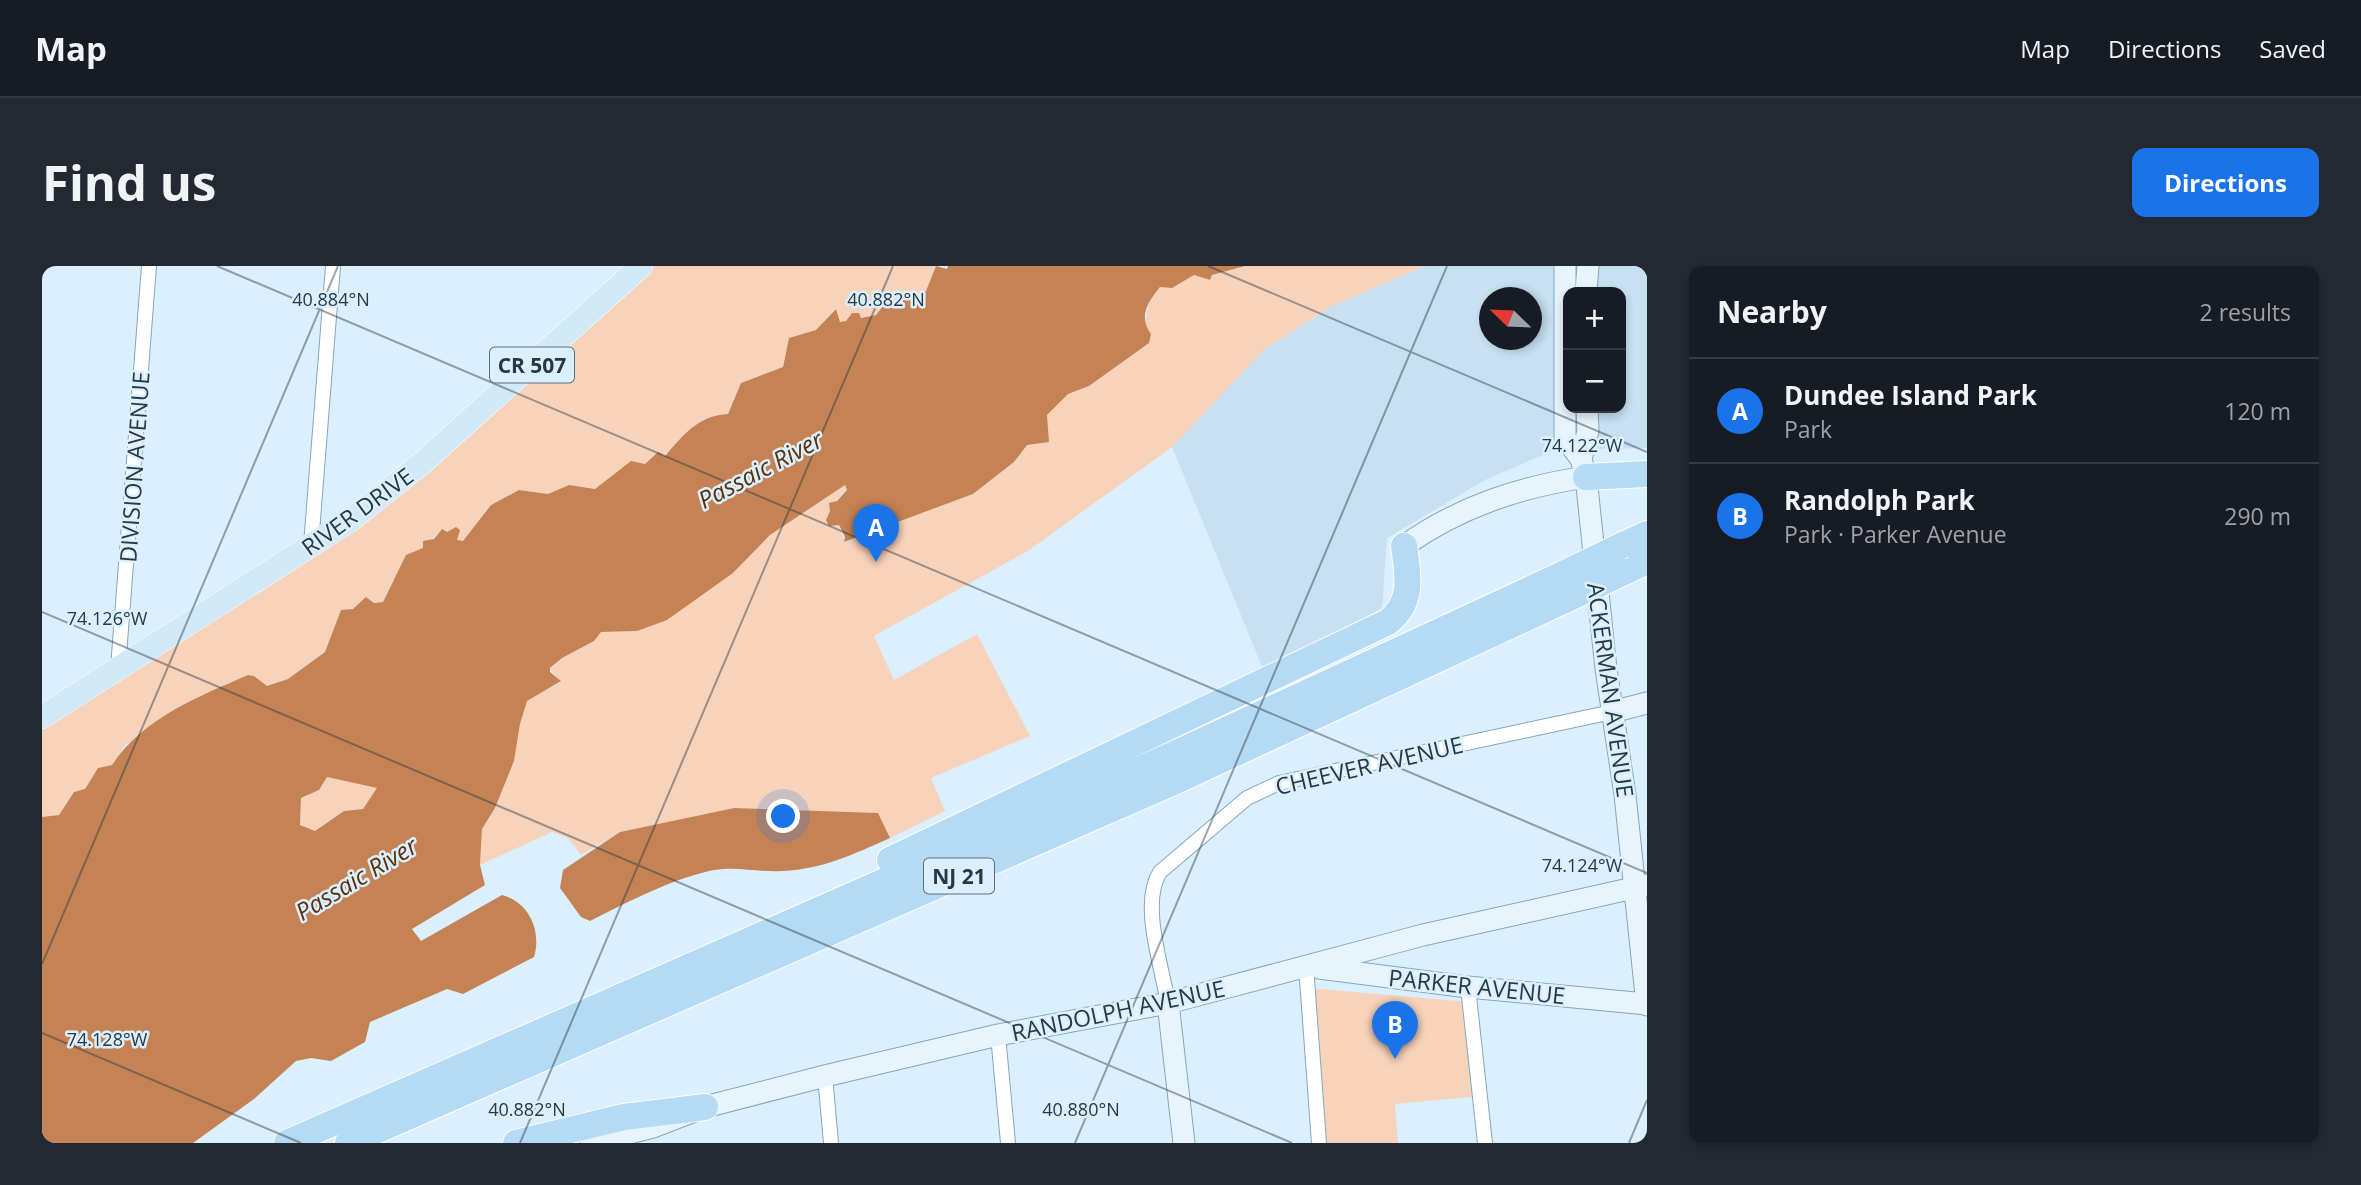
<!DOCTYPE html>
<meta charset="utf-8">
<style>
body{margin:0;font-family:"Open Sans",sans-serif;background:#242831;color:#f1f3f6}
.controls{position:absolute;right:21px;top:21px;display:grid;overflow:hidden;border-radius:14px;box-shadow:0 4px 10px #0003}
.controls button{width:63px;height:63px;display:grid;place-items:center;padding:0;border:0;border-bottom:2px solid #363941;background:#171b24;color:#f1f3f6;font:35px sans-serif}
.compass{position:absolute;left:1437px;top:21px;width:63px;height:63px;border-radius:50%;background:#171b24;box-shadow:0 4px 10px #0003;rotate:293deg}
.you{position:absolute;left:742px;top:551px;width:24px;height:24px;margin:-18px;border:5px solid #fff;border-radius:50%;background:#1a73e8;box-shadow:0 0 0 10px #1a73e833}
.badge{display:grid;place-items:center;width:46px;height:46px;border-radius:50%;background:#1a73e8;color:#fff;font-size:23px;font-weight:700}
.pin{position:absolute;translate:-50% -58px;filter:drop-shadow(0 2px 4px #0008)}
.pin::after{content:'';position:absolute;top:37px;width:24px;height:21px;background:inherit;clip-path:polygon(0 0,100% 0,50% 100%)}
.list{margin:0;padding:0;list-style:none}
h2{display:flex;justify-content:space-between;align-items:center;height:91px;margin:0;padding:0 28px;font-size:30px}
h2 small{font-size:23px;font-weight:400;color:#9ea1a6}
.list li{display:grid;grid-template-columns:46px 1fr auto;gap:21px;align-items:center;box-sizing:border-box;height:105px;padding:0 28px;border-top:2px solid #363941}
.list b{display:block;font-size:26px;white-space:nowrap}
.list p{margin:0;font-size:23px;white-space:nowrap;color:#9ea1a6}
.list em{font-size:23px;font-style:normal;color:#9ea1a6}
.map{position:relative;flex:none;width:1605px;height:877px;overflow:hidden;border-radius:14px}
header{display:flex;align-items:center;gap:42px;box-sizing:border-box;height:98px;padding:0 35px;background:#171b24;border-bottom:2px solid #363941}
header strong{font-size:33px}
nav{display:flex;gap:38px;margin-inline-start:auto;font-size:24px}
.intro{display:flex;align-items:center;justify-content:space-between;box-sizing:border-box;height:168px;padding:0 42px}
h1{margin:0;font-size:49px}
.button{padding:18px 32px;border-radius:14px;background:#1a73e8;color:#fff;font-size:24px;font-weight:700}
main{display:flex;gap:42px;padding:0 42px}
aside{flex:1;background:#171b24;border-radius:14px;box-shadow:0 4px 10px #0003}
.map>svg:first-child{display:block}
.built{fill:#c7e0f2;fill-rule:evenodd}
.green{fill:#f8d3bb}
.water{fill:#c58355;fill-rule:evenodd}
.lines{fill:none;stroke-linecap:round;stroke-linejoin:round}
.street-casing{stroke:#85a6bd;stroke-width:16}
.secondary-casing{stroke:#85a6bd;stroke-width:23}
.primary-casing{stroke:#fff;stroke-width:24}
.highway-casing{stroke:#fff;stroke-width:28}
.street{stroke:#fff;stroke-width:14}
.secondary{stroke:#e8f4fc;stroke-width:21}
.primary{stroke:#d2e9f8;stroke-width:23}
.highway{stroke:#b4daf4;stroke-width:26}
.highway-bridge-casing{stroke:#fff;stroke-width:28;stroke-linecap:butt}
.highway-bridge{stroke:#b4daf4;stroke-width:26}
.ticks{fill:none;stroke:#2a3841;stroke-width:2;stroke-opacity:0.45}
.labels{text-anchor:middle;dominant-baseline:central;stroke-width:5;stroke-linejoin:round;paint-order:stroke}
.shield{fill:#dbf0ff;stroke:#5f6f7a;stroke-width:2}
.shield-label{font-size:21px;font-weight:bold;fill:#2a3841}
.street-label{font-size:23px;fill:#2a3841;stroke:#dbf0ff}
.water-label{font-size:24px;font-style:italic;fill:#5c2f0c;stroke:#dbf0ff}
.ticks-label{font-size:18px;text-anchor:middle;fill:#2a3841;stroke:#dbf0ff;stroke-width:5;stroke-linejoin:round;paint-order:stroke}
</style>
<header>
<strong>Map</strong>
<nav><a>Map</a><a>Directions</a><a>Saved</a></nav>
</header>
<div class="intro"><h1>Find us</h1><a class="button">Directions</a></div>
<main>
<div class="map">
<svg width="1605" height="877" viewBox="0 0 1605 877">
<rect width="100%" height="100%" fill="#dbf0ff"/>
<!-- built -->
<path class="built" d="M 1382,0 L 1605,0 L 1605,182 L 1512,184 L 1443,214 L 1345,272 L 1340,343 L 1221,403 L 1130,181 L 1222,84 L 1288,41 ZM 1526,26 L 1579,26 L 1579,142 L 1526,142 ZM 1448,32 L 1490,32 L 1490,74 L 1448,74 Z"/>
<!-- green -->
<g class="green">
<path d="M 601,0 L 894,0 L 884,26 L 877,31 L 863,28 L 851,38 L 841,40 L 834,49 L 798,56 L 793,43 L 774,64 L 747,72 L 741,101 L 699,117 L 686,148 C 658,148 641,169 622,190 L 616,187 L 603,198 C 580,195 571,211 553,223 L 527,219 L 506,228 L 477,224 L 449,239 L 421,275 L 414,275 L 400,263 L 350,316 L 341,336 L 299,345 L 283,386 L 246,413 L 83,479 L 70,499 L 56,502 L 42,524 L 32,526 L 17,549 L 0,551 L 0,451 L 269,279 Z"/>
<path d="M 1203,0 L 1382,0 L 1288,41 L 1222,84 L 1130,181 L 986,285 L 832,370 L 852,414 L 935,368 L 988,470 L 889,512 L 903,545 L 848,572 L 836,547 L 692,542 L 578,566 L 539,589 L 526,572 L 510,566 L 438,599 L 440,563 L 453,542 L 472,495 L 478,458 L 485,435 L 518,416 L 508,403 L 520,392 L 552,375 L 559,366 L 595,365 L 691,307 L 728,269 L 803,219 L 805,224 L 790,238 L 803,276 L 931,228 L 972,196 L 1005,149 L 1026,128 L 1047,120 L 1103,59 L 1107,35 L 1118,21 L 1130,22 L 1152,9 L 1168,14 L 1170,9 Z"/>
<path d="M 285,511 L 336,522 L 321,543 L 302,545 L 273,565 L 258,559 L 259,532 L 277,524 Z"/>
<path d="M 1266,722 L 1428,736 L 1439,830 L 1353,838 L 1356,877 L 1277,877 Z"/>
</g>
<!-- water -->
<g class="water">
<path d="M 894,0 L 905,3 L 906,0 L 1203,0 L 1170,9 L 1168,14 L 1152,9 L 1130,22 L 1118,21 C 1106,36 1096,50 1109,68 L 1107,77 L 1047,120 L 1026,128 L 1005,149 L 1007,176 L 985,179 L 972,196 L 931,228 L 802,276 L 803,271 L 797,259 L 787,260 L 784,254 L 788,245 L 787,237 L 795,235 L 805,224 L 803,219 L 728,269 L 691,307 L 625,354 L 595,365 L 559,366 L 552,375 L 520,392 L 508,402 L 508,406 L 519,415 L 485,435 L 478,458 L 472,495 L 453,542 L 440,563 L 438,599 L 443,619 L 370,663 L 379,675 L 460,629 C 487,636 500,665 492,691 L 421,728 L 405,723 L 328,756 L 323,776 L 289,795 L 269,792 L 254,795 L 212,833 L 151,877 L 0,877 L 0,551 L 17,549 L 32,526 L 43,523 L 56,502 L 70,499 C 101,452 156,431 206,409 L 212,410 L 225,420 L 246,413 L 283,386 L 299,344 L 311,343 L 324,331 L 332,337 L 341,336 L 364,289 L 381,282 L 381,275 L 392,273 L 400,263 L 405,266 L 414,261 L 418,264 L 415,274 L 421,275 L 449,239 L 477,224 L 506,228 L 527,219 L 553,223 L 589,195 L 603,198 L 616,186 L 623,190 C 641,169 657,149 686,148 L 699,117 L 741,101 L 747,72 L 774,64 L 794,43 L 798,56 L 804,55 L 810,47 L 817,47 L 819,52 L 834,49 L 841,40 L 851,38 L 864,28 L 877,31 L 884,25 ZM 285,511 L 335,522 L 321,543 L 302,545 L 273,565 L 258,559 L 259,532 L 277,524 Z"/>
<path d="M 692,542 L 836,547 L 848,572 C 812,588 781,603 741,605 C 714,607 695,599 667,605 C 625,615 586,636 548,655 L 539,651 L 518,622 L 521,604 L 578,566 Z"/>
</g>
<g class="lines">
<defs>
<g id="street">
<path d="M 269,279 L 291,0"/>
<path d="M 76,402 L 107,0"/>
<path d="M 1264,700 L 1277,877"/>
<path d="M 1426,721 L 1443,877"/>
<path d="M 1126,737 C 1120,701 1098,637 1118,606 L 1205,532 L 1237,517 L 1570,446"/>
<path d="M 956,769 L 966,877"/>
<path d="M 783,810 L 789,877"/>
</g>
<g id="secondary">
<path d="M 1523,0 L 1523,172 L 1539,193 L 1544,211 L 1564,403 L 1583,529 L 1605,739"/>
<path d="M 1544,26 L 1546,0"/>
<path d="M 1539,193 L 1546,165 L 1545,142"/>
<path d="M 1362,280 C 1417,241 1477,221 1544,211"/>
<path d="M 1570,446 L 1605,437"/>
<path d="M 1277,702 L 1426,721 L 1605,738"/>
<path d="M 1126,737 L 1142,877"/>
<path d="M 549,877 L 611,861 L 663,841 L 783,810 L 956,769 L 1126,737 L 1381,669 L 1605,619"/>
</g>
<path id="primary" d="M 0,451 L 307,255 L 380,197 L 599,0"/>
<g id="highway">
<path d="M 1544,211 L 1605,208"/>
<path d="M 1581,279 L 1605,268"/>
<path d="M 1582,306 L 1605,295"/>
<path d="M 848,594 L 1346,356 C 1372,335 1366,310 1362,280"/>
<path d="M 245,877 L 1126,491 L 1519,309"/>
<path d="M 306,877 L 1136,514 L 1523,334"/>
<path d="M 474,877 L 582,851 L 663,841"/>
</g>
</defs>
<!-- street casing -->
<use href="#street" class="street-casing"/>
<!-- secondary casing -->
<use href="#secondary" class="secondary-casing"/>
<!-- primary casing -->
<use href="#primary" class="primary-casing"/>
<!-- highway casing -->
<use href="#highway" class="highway-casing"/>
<!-- street -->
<use href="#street" class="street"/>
<!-- secondary -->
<use href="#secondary" class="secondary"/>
<!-- primary -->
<use href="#primary" class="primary"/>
<!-- highway -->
<use href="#highway" class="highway"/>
<defs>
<g id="highway-bridge">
<path d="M 1519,309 L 1581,279"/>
<path d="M 1523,334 L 1582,306"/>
</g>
</defs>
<!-- highway-bridge casing -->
<use href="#highway-bridge" class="highway-bridge-casing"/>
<!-- highway-bridge -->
<use href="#highway-bridge" class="highway-bridge"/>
</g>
<!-- ticks -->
<path class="ticks" d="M 175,0 L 1605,607M 1166,0 L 1605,186M 0,346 L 1250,877M 0,698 L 296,0M 0,767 L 259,877M 478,877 L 851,0M 1033,877 L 1405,0M 1587,877 L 1605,834"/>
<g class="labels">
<!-- shield labels -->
<g class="shield">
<rect x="448" y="81.5" width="84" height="35" rx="5"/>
<rect x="882" y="592.5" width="70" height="35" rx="5"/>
</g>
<g class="shield-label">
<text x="490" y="99">CR 507</text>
<text x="917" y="610">NJ 21</text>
</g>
<!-- street labels -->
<g class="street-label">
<text transform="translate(92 201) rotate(-86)">DIVISION AVENUE</text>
<text transform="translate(315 245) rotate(-36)">RIVER DRIVE</text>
<text transform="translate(1569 424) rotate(82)">ACKERMAN AVENUE</text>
<text transform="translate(1327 499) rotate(-13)">CHEEVER AVENUE</text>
<text transform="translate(1435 720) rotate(6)">PARKER AVENUE</text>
<text transform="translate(1076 744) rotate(-12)">RANDOLPH AVENUE</text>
</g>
<!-- water labels -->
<g class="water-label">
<text transform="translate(718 203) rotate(-28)">Passaic River</text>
<text transform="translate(314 612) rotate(-31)">Passaic River</text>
</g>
</g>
<g class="ticks-label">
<text x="289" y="40">40.884°N</text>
<text x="844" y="40">40.882°N</text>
<text x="1540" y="186">74.122°W</text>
<text x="65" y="359">74.126°W</text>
<text x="1540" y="606">74.124°W</text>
<text x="65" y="780">74.128°W</text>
<text x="485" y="850">40.882°N</text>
<text x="1039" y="850">40.880°N</text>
</g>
</svg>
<div class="controls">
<button>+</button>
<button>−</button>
</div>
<svg class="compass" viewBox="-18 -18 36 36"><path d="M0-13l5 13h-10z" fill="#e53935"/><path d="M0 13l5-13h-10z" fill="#9ea1a6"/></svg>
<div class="you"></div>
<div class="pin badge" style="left:834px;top:296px">A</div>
<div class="pin badge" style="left:1353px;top:793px">B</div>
</div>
<aside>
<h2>Nearby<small>2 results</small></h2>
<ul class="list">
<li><span class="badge">A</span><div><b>Dundee Island Park</b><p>Park</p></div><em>120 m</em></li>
<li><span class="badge">B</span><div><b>Randolph Park</b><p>Park · Parker Avenue</p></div><em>290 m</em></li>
</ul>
</aside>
</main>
